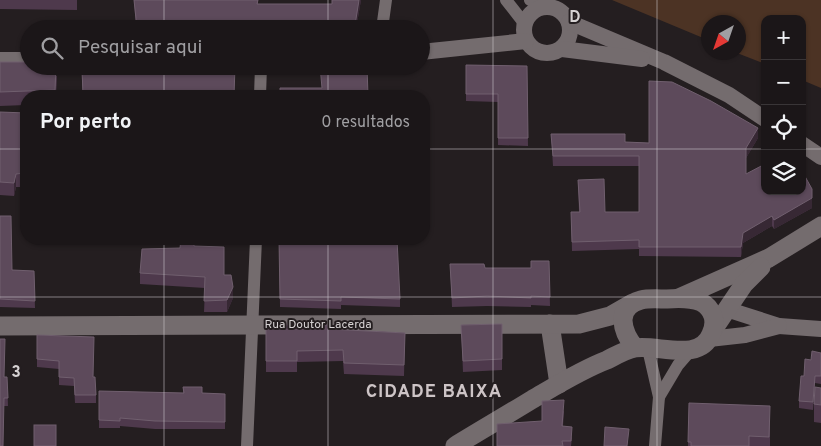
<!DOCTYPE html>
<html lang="pt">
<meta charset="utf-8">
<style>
body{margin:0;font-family:Overpass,sans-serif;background:#282325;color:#f1f3f6}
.controls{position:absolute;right:15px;top:15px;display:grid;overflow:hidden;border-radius:10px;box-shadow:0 1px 4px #0004}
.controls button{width:45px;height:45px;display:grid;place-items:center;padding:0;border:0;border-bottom:1px solid #393537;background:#1b1618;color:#f1f3f6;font:25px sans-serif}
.compass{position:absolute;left:701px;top:15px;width:45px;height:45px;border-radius:50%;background:#1b1618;box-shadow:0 1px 4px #0004;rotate:220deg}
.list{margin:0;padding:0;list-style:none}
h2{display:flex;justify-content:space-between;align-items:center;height:65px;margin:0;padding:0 20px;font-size:21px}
h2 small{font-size:16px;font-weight:400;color:#a09fa2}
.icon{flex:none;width:28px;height:28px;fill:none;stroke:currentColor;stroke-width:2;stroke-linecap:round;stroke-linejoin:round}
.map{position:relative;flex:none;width:821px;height:446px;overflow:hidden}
.search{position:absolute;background:#1b1618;box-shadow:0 1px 4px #0004;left:20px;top:20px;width:410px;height:55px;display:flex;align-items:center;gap:12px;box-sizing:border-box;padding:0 18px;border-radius:28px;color:#a09fa2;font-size:19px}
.panel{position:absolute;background:#1b1618;box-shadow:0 1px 4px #0004;left:20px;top:90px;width:410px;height:155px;border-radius:20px}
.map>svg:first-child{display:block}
.green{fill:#4c3324}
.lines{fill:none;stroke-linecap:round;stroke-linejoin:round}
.minor{stroke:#746c6e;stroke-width:12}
.tertiary{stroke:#746c6e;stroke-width:16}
.secondary{stroke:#746c6e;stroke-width:19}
.wall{fill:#4e394c}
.shaded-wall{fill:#372834}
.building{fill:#5d4a5b;stroke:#705f6e}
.grid{fill:none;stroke:#d6d2d3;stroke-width:1;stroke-opacity:0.55}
.labels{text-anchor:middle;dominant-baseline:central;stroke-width:4;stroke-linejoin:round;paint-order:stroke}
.street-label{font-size:12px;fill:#d6d2d3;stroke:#241e20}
.district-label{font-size:18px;font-weight:bold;letter-spacing:1px;fill:#cdc4c6;stroke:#241e20}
.grid-label{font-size:16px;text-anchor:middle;font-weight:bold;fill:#d6d2d3;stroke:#241e20;stroke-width:4;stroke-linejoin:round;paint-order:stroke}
</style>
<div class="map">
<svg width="821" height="446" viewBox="0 0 821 446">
<rect width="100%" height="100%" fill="#241e20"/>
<!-- green -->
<path class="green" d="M 612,0 L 821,0 L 821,88 L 802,80 L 802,19 L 765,19 L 765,64 L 737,53 L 738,22 L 708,22 L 708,40 Z"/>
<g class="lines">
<!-- minor -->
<g class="minor">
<path d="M 506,0 L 524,23"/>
<path d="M 530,0 L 544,7"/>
<path d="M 382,29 L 386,0"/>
<path d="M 260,96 L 261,66"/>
<path d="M 648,349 L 659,397 L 655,446"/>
<path d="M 659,397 L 678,365 L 691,350"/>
<path d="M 247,446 L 256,239"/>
</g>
<!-- tertiary -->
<g class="tertiary">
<circle cx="547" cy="30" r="23"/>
<path d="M 569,22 L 664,62 L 729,95 L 765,119"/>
<path d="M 562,49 L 642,59"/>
<path d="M 421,52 L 526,41"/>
<path d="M 0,60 L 29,60"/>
<path d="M 802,144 L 821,157"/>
<path d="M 726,309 L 779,326 L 821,329"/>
<path d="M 709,339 L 745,335 L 779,326"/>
</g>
<!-- secondary -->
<g class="secondary">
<path d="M 679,298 L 769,258 L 821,226"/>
<path d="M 550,324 L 559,384"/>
<path d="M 0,326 L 579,324 L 610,316 L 631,304"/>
<path d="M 715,327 L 744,284 L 761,267"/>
<path d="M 455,446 C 481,430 507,415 533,399 C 557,385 581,370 607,360 C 615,356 625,350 635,348 C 657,344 700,363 711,334 C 714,328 715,323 713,316 C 711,310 707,305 701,302 C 691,298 678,298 667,299 C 659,299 649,298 641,300 C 614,307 622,332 635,348"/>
</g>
</g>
<!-- wall -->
<g class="wall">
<path d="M 0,0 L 77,0 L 77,10 L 0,9 Z"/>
<path d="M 134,0 L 258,0 L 258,4 L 332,4 L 332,0 L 361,0 L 356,29 L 136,29 Z"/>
<path d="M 0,62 L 57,76 L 56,96 L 26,96 L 26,105 L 0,106 Z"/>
<path d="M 466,65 L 527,66 L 528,146 L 498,145 L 498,102 L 466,101 Z"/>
<path d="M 81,66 L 234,96 L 83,96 Z"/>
<path d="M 0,112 L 26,113 L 26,154 L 23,154 L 24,187 L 16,187 L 14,196 L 0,195 Z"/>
<path d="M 551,134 L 625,142 L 649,143 L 758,138 L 746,158 L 746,174 L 812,208 L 774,229 L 772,226 L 743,243 L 741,257 L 639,256 L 639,249 L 572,251 L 571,212 L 579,212 L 578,180 L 605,212 L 639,212 L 639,166 L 553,166 Z"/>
<path d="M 0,216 L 12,270 L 34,271 L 35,308 L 0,307 Z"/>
<path d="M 279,239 L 400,299 L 400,307 L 341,305 L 341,309 L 280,307 Z"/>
<path d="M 195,246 L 224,275 L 233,298 L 227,312 L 204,312 L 205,288 L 140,284 L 140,273 L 180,248 Z"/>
<path d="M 549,261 L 550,306 L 531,305 L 531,307 L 487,306 L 452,307 L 450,264 L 485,268 L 531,268 Z"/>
<path d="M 502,324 L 502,370 L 463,372 L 461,325 Z"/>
<path d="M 266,325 L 405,333 L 404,376 L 344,374 L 343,361 L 297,362 L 297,372 L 266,372 Z"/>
<path d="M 37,335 L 93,377 L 96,395 L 96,403 L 75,403 L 74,386 L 59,385 L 59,369 L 37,367 Z"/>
<path d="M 821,353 L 821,384 L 815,383 L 813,410 L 799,408 L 799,401 L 804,376 L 811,360 Z"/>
<path d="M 4,377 L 7,377 L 8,406 L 4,406 Z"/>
<path d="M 183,387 L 202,393 L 225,394 L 225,429 L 155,429 L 120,426 L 120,428 L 99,428 L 99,391 L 183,393 Z"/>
<path d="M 821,388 L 821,423 L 814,422 L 814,404 Z"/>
<path d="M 689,403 L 770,420 L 770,446 L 688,446 Z"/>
<path d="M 564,411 L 563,426 L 572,438 L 571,446 L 497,446 L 542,421 Z"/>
</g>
<!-- shaded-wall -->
<g class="shaded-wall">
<path d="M 359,0 L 361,0 L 356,29 L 355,29 Z"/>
<path d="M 758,128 L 758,138 L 746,158 L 746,148 Z"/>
<path d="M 16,174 L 16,187 L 14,196 L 14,183 Z"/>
<path d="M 812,198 L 812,208 L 774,229 L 774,220 Z"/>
<path d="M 772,216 L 772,226 L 743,243 L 741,257 L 741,247 L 743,233 Z"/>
<path d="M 233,287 L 233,298 L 227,312 L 227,300 Z"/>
<path d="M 815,376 L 815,383 L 813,410 L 813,402 Z"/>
</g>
<!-- building -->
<g class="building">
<path d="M 134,0 L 258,0 L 257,4 L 332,4 L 332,0 L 359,0 L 355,25 L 215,24 L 137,28 Z"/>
<path d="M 0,62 L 29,62 L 29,66 L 56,66 L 55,90 L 0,92 Z"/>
<path d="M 466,65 L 527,66 L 528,138 L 498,138 L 498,94 L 466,94 Z"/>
<path d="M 82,66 L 235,66 L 234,96 L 83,96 Z"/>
<path d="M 320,66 L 367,66 L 368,96 L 280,96 L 280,88 L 322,88 Z"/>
<path d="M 649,81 L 672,82 L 711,101 L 758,128 L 746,148 L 746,174 L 765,164 L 765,191 L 802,191 L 802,171 L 812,189 L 812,198 L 774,220 L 772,216 L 743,233 L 741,247 L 639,247 L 639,240 L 572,242 L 571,212 L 580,212 L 578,180 L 604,179 L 605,212 L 639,212 L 639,156 L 553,156 L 551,134 L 625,134 L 625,142 L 649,143 Z"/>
<path d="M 0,112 L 26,113 L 26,141 L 23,141 L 24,173 L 16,174 L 14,183 L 0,182 Z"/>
<path d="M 0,216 L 11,216 L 12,270 L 34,271 L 35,301 L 0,299 Z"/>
<path d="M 181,239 L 194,239 L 194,246 L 224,247 L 224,275 L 231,275 L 233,287 L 227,300 L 204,301 L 205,277 L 140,273 L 142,249 L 180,248 Z"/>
<path d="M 279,239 L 397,239 L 400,299 L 341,297 L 341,301 L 280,299 Z"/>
<path d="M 531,261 L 549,261 L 550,297 L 531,296 L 531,298 L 487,296 L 452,298 L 450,264 L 484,264 L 485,268 L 531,268 Z"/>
<path d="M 502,324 L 502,359 L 463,361 L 461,325 Z"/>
<path d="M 266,325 L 329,325 L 329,329 L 405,333 L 404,365 L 344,363 L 343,350 L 297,351 L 297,361 L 266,361 Z"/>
<path d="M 37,335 L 94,337 L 93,377 L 95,377 L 96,395 L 75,395 L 74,378 L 59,377 L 59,361 L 37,359 Z"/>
<path d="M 0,339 L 5,339 L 4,377 L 7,377 L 8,398 L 4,398 L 3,446 L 0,446 Z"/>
<path d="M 812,351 L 821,353 L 821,376 L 815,376 L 813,402 L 799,401 L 801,376 L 804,376 L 805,359 L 811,360 Z"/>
<path d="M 183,387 L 202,387 L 202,393 L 225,394 L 225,422 L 155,421 L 120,418 L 120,421 L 99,420 L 99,391 L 184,393 Z"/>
<path d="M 815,387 L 821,388 L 821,405 L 814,404 Z"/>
<path d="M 564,400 L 562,426 L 572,427 L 571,441 L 562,441 L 563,446 L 497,446 L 497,424 L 542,421 L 542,401 Z"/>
<path d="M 689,403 L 770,406 L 769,437 L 749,436 L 749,446 L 691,446 L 691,442 L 688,442 Z"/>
<rect x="34" y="425" width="22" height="21"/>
<path d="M 605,427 L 629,429 L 627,446 L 604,446 Z"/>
</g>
<!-- grid -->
<path class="grid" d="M 164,0 L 164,29M 328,0 L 328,29M 493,0 L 493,446M 657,0 L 657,446M 164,66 L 164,96M 328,66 L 328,96M 0,149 L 26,149M 424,149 L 765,149M 802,149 L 821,149M 164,239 L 164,446M 328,239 L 328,446M 0,297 L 821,297"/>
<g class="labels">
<!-- street labels -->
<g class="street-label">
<text x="318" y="325">Rua Doutor Lacerda</text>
</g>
<!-- district labels -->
<g class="district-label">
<text x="434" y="392">CIDADE BAIXA</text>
</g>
</g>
<g class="grid-label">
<text x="575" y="22">D</text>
<text x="16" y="377">3</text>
</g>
</svg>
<div class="controls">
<button>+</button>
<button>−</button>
<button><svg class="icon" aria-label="locate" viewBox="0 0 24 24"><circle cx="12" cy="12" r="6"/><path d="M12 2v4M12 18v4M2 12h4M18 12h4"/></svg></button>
<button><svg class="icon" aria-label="layers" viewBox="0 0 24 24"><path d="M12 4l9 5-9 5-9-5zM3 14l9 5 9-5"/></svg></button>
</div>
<svg class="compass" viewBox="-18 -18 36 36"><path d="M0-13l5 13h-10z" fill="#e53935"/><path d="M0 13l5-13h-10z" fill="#a09fa2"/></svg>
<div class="search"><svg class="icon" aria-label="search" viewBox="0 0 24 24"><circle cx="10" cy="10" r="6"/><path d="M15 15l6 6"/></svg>Pesquisar aqui</div>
<section class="panel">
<h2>Por perto<small>0 resultados</small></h2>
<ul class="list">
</ul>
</section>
</div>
